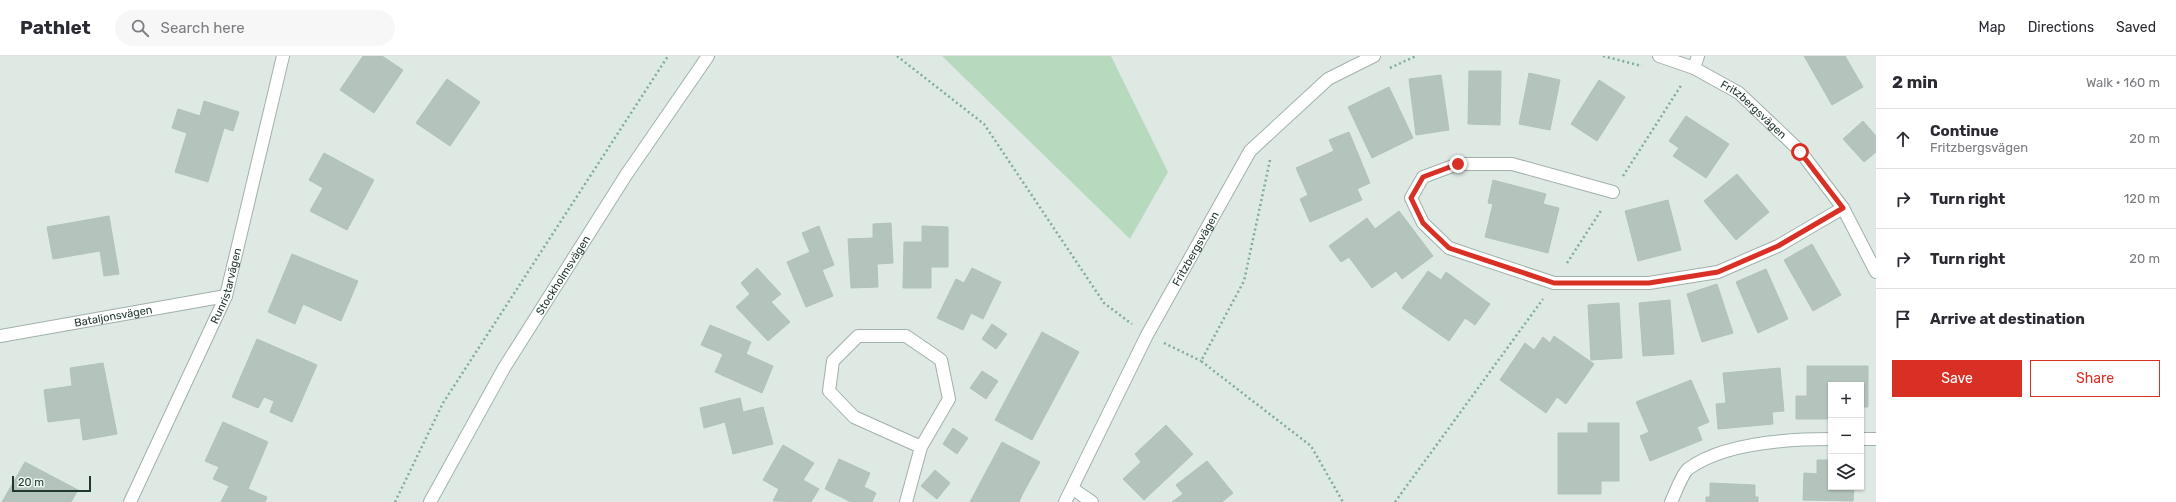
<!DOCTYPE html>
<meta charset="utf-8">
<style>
body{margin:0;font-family:Rubik,sans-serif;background:#f7f7f7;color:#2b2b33}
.controls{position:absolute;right:12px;bottom:12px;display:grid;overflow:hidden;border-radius:0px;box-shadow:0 1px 3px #0004}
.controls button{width:36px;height:36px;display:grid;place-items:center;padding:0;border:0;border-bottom:1px solid #e1e1e2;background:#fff;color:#2b2b33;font:20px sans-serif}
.scale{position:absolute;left:12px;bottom:10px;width:79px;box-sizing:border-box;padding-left:4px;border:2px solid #203830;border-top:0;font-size:11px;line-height:14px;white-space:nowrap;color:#203830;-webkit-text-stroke:3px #eef6f2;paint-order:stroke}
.stop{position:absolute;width:12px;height:12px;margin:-9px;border:3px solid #d93025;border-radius:50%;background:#fff}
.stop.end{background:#d93025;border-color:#fff;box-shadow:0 1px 4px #0008}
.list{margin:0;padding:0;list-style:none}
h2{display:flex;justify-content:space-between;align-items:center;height:52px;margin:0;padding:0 16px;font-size:17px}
h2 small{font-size:13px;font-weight:400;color:#7c7c81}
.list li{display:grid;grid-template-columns:26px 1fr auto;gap:12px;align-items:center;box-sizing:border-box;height:60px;padding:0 16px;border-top:1px solid #e1e1e2}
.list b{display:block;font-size:15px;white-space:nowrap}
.list p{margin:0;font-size:13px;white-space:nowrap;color:#7c7c81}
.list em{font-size:13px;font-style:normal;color:#7c7c81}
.actions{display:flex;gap:8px;padding:12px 16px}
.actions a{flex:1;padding:9px 0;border:1px solid #d93025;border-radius:0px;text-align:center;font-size:14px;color:#d93025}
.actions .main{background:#d93025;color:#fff}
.icon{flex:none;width:22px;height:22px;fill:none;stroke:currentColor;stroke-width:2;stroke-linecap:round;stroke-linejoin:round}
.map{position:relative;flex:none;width:1876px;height:446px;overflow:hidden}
header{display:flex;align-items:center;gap:24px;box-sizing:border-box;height:56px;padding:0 20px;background:#fff;border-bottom:1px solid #e1e1e2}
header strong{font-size:19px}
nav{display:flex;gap:22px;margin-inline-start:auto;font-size:14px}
.search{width:280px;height:36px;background:#f7f7f7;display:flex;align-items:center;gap:10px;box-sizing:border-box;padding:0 14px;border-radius:22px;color:#7c7c81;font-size:15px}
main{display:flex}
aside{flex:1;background:#fff}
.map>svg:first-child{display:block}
.green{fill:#b7dabf}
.building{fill:#b4c4bc;stroke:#b1c2ba}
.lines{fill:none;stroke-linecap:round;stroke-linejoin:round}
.minor-casing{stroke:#a1b0aa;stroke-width:14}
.secondary-casing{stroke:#9eb4ab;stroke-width:14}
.path{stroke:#7fac9b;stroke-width:2.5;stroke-dasharray:2 3;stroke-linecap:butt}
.minor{stroke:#fff;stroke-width:12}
.secondary{stroke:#fff;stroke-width:12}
.route{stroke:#d93025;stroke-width:5}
.labels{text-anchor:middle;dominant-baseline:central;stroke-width:3.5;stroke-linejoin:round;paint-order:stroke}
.street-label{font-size:11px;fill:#203830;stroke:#eef6f2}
</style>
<header>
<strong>Pathlet</strong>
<div class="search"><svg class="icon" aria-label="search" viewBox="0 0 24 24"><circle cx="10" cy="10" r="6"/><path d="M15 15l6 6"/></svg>Search here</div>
<nav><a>Map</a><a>Directions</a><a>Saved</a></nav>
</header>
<main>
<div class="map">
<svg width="1876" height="446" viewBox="0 0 1876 446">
<rect width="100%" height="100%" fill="#dee9e4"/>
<!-- green -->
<path class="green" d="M 942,0 L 1111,0 L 1168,116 L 1130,183 Z"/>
<!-- building -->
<g class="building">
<path d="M 363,0 L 382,0 L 403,14 L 374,57 L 340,34 Z"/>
<path d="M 1804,0 L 1845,0 L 1863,31 L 1832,49 Z"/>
<path d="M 1469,15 L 1501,15 L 1500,69 L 1468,68 Z"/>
<path d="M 1529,17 L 1560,24 L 1550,74 L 1519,68 Z"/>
<path d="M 1441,19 L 1449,74 L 1416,79 L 1409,23 Z"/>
<path d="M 447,23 L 480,46 L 450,90 L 416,67 Z"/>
<path d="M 1599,24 L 1625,41 L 1597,85 L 1571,68 Z"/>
<path d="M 1389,31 L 1413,82 L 1372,102 L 1348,51 Z"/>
<path d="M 204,45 L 239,56 L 233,75 L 224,72 L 208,126 L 175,116 L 187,77 L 172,72 L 178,53 L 200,60 Z"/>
<path d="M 1686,60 L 1729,88 L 1706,122 L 1673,100 L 1679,92 L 1669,85 Z"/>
<path d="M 1863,65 L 1876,80 L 1876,96 L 1864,106 L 1843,83 Z"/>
<path d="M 1349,76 L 1370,127 L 1357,133 L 1362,144 L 1310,166 L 1300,143 L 1308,139 L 1296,112 L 1334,95 L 1329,84 Z"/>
<path d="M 324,97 L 374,124 L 347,174 L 310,155 L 323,132 L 309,124 Z"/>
<path d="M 1737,118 L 1769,156 L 1736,184 L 1704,145 Z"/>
<path d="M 1493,124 L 1546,138 L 1543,148 L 1559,152 L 1548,197 L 1485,181 L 1493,148 L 1488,147 Z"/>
<path d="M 1668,144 L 1681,194 L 1638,205 L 1625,155 Z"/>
<path d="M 1399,155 L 1433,200 L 1402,223 L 1396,215 L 1372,232 L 1349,201 L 1341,206 L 1329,190 L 1367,162 L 1375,173 Z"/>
<path d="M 109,160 L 119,218 L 104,220 L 100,195 L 53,203 L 47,171 Z"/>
<path d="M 891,167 L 893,207 L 877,208 L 878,231 L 851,232 L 848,183 L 873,182 L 873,168 Z"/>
<path d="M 819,170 L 834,209 L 822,214 L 833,240 L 806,251 L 787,206 L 810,196 L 802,177 Z"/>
<path d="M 922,170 L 948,171 L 948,211 L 931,211 L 931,232 L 903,232 L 904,186 L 922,186 Z"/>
<path d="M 1812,188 L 1841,239 L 1813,255 L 1784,204 Z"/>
<path d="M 292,198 L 358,225 L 341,265 L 303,248 L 295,268 L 268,256 Z"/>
<path d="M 757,212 L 781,238 L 771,246 L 790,266 L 768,285 L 736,251 L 750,238 L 741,227 Z"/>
<path d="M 972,212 L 1001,226 L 983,263 L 971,257 L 963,274 L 937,262 L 956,223 L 964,227 Z"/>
<path d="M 1766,213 L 1788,263 L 1758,277 L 1736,226 Z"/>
<path d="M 1428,215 L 1441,224 L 1446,216 L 1490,248 L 1475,269 L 1465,262 L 1449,285 L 1402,252 Z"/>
<path d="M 1717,228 L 1733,277 L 1702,286 L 1687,238 Z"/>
<path d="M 1670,244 L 1674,298 L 1643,300 L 1639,247 Z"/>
<path d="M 1619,247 L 1622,302 L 1591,304 L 1588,249 Z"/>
<path d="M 992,268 L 1007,278 L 996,293 L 982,283 Z"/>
<path d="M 710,269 L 751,286 L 746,298 L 773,310 L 762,337 L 715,316 L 723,298 L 701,289 Z"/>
<path d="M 1042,276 L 1079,296 L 1032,384 L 995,364 Z"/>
<path d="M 1554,280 L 1594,308 L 1566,348 L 1557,341 L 1546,357 L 1500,324 L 1525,287 L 1534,294 L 1543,281 L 1550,287 Z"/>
<path d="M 257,283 L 317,309 L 292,366 L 270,356 L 274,345 L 264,341 L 258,352 L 232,341 Z"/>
<path d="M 103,307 L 117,378 L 83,384 L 80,362 L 48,366 L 44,334 L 72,330 L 70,312 Z"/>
<path d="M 1807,310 L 1868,310 L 1868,351 L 1861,351 L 1861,329 L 1831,329 L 1831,363 L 1796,363 L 1796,340 L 1807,340 Z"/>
<path d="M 1780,312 L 1784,355 L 1772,356 L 1773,368 L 1718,373 L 1716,348 L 1726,347 L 1723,317 Z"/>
<path d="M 982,315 L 998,325 L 986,343 L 970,332 Z"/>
<path d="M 1691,324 L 1709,366 L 1697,371 L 1702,384 L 1650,405 L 1640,380 L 1649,376 L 1636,346 Z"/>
<path d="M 740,342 L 743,356 L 763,351 L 773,388 L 733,398 L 725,366 L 704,372 L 700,352 Z"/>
<path d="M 223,366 L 268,386 L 248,433 L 267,441 L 265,446 L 221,446 L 229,430 L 213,423 L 219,411 L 205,405 Z"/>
<path d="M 1588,367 L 1619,367 L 1619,425 L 1601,425 L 1601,438 L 1558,438 L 1558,377 L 1588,377 Z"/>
<path d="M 1166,369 L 1193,398 L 1144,444 L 1123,423 L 1141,406 L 1135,398 Z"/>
<path d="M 953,372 L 968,382 L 957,398 L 943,388 Z"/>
<path d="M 1002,386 L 1040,406 L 1022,439 L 1019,446 L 970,446 Z"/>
<path d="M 783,389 L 814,407 L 803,424 L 819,433 L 811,446 L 773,445 L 779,433 L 763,424 Z"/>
<path d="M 839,403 L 870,417 L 864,431 L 876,437 L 872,446 L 851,446 L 825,433 Z"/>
<path d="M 1817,404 L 1831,404 L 1831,431 L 1854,431 L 1853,445 L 1803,444 L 1804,417 L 1817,418 Z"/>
<path d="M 1207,405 L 1233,437 L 1222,446 L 1172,446 L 1183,438 L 1176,429 Z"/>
<path d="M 25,406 L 78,434 L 71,446 L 2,446 Z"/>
<path d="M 935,414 L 950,427 L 937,443 L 921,430 Z"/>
<path d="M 1710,427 L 1755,429 L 1755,441 L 1758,441 L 1758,446 L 1706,446 L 1706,441 L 1710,441 Z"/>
</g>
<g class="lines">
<defs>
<g id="minor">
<path id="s1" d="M 1659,0 L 1694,12 L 1739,37 L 1800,95 L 1843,152 L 1876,216"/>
<path d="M 1694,12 L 1698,0"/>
<path d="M 1613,136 L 1512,108 L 1458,108 L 1423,121 L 1411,142 L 1423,167 L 1449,192 L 1554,227 L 1649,227 L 1718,216 L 1778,190 L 1843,152"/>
<path id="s2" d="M 0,280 L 226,240"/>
<path d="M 1861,383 L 1876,383"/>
<path d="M 1073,433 L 1092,446"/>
<path id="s3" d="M 130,446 L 226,240 L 283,0"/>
<path d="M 906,446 L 921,391 L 949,343 L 941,304 L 906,280 L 858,280 L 833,305 L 829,335 L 854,361 L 921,391"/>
<path id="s4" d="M 1065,446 L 1147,279 L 1250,95 L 1328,23 L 1374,0"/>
<path d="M 1671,446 C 1675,438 1682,418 1688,413 C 1723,387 1788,383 1831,383"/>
</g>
<g id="secondary">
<path id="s5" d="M 430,446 L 504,312 L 626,119 L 708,0"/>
</g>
</defs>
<!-- minor casing -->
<use href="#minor" class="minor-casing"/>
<!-- secondary casing -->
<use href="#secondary" class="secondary-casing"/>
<!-- path -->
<g class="path">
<path d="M 897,0 L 984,68 L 1104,247 L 1132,268"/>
<path d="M 1603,0 L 1642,10"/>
<path d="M 1390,12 L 1416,0"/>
<path d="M 1270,104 L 1244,225 L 1201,305 L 1311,390 L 1343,446"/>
<path d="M 1623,120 L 1682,28"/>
<path d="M 1567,207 L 1602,153"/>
<path d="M 1164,287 L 1201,305"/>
<path d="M 395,446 L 443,347 L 668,0"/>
<path d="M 1395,446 L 1543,243"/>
</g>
<!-- minor -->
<use href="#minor" class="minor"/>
<!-- secondary -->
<use href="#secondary" class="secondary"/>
</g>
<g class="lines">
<!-- route -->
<path class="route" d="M 1458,108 L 1423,121 L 1411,142 L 1423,167 L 1449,192 L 1554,227 L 1649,227 L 1718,216 L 1778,190 L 1843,152 L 1800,96"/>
</g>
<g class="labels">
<!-- street labels -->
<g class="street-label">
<text stroke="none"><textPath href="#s1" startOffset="110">Fritzbergsvägen</textPath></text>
<text stroke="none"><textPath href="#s4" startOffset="285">Fritzbergsvägen</textPath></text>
<text stroke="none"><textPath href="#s5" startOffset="263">Stockholmsvägen</textPath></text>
<text stroke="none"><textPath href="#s3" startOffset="237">Runristarvägen</textPath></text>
<text stroke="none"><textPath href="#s2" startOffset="115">Bataljonsvägen</textPath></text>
</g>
</g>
</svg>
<div class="controls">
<button>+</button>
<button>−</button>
<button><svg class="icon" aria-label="layers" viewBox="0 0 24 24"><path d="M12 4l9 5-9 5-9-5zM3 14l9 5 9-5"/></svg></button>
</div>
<div class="scale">20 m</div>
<div class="stop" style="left:1800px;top:96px"></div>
<div class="stop end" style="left:1458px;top:108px"></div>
</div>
<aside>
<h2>2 min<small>Walk · 160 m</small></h2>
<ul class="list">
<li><svg class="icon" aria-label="ahead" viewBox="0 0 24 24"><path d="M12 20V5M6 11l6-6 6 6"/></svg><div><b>Continue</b><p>Fritzbergsvägen</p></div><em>20 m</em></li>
<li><svg class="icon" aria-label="right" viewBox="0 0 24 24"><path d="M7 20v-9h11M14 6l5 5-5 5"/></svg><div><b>Turn right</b></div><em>120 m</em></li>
<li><svg class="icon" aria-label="right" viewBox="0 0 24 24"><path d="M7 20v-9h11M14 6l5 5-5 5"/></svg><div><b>Turn right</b></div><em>20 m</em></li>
<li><svg class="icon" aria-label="arrive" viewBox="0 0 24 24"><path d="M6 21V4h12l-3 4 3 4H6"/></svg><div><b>Arrive at destination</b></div></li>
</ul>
<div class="actions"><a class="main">Save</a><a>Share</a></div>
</aside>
</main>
